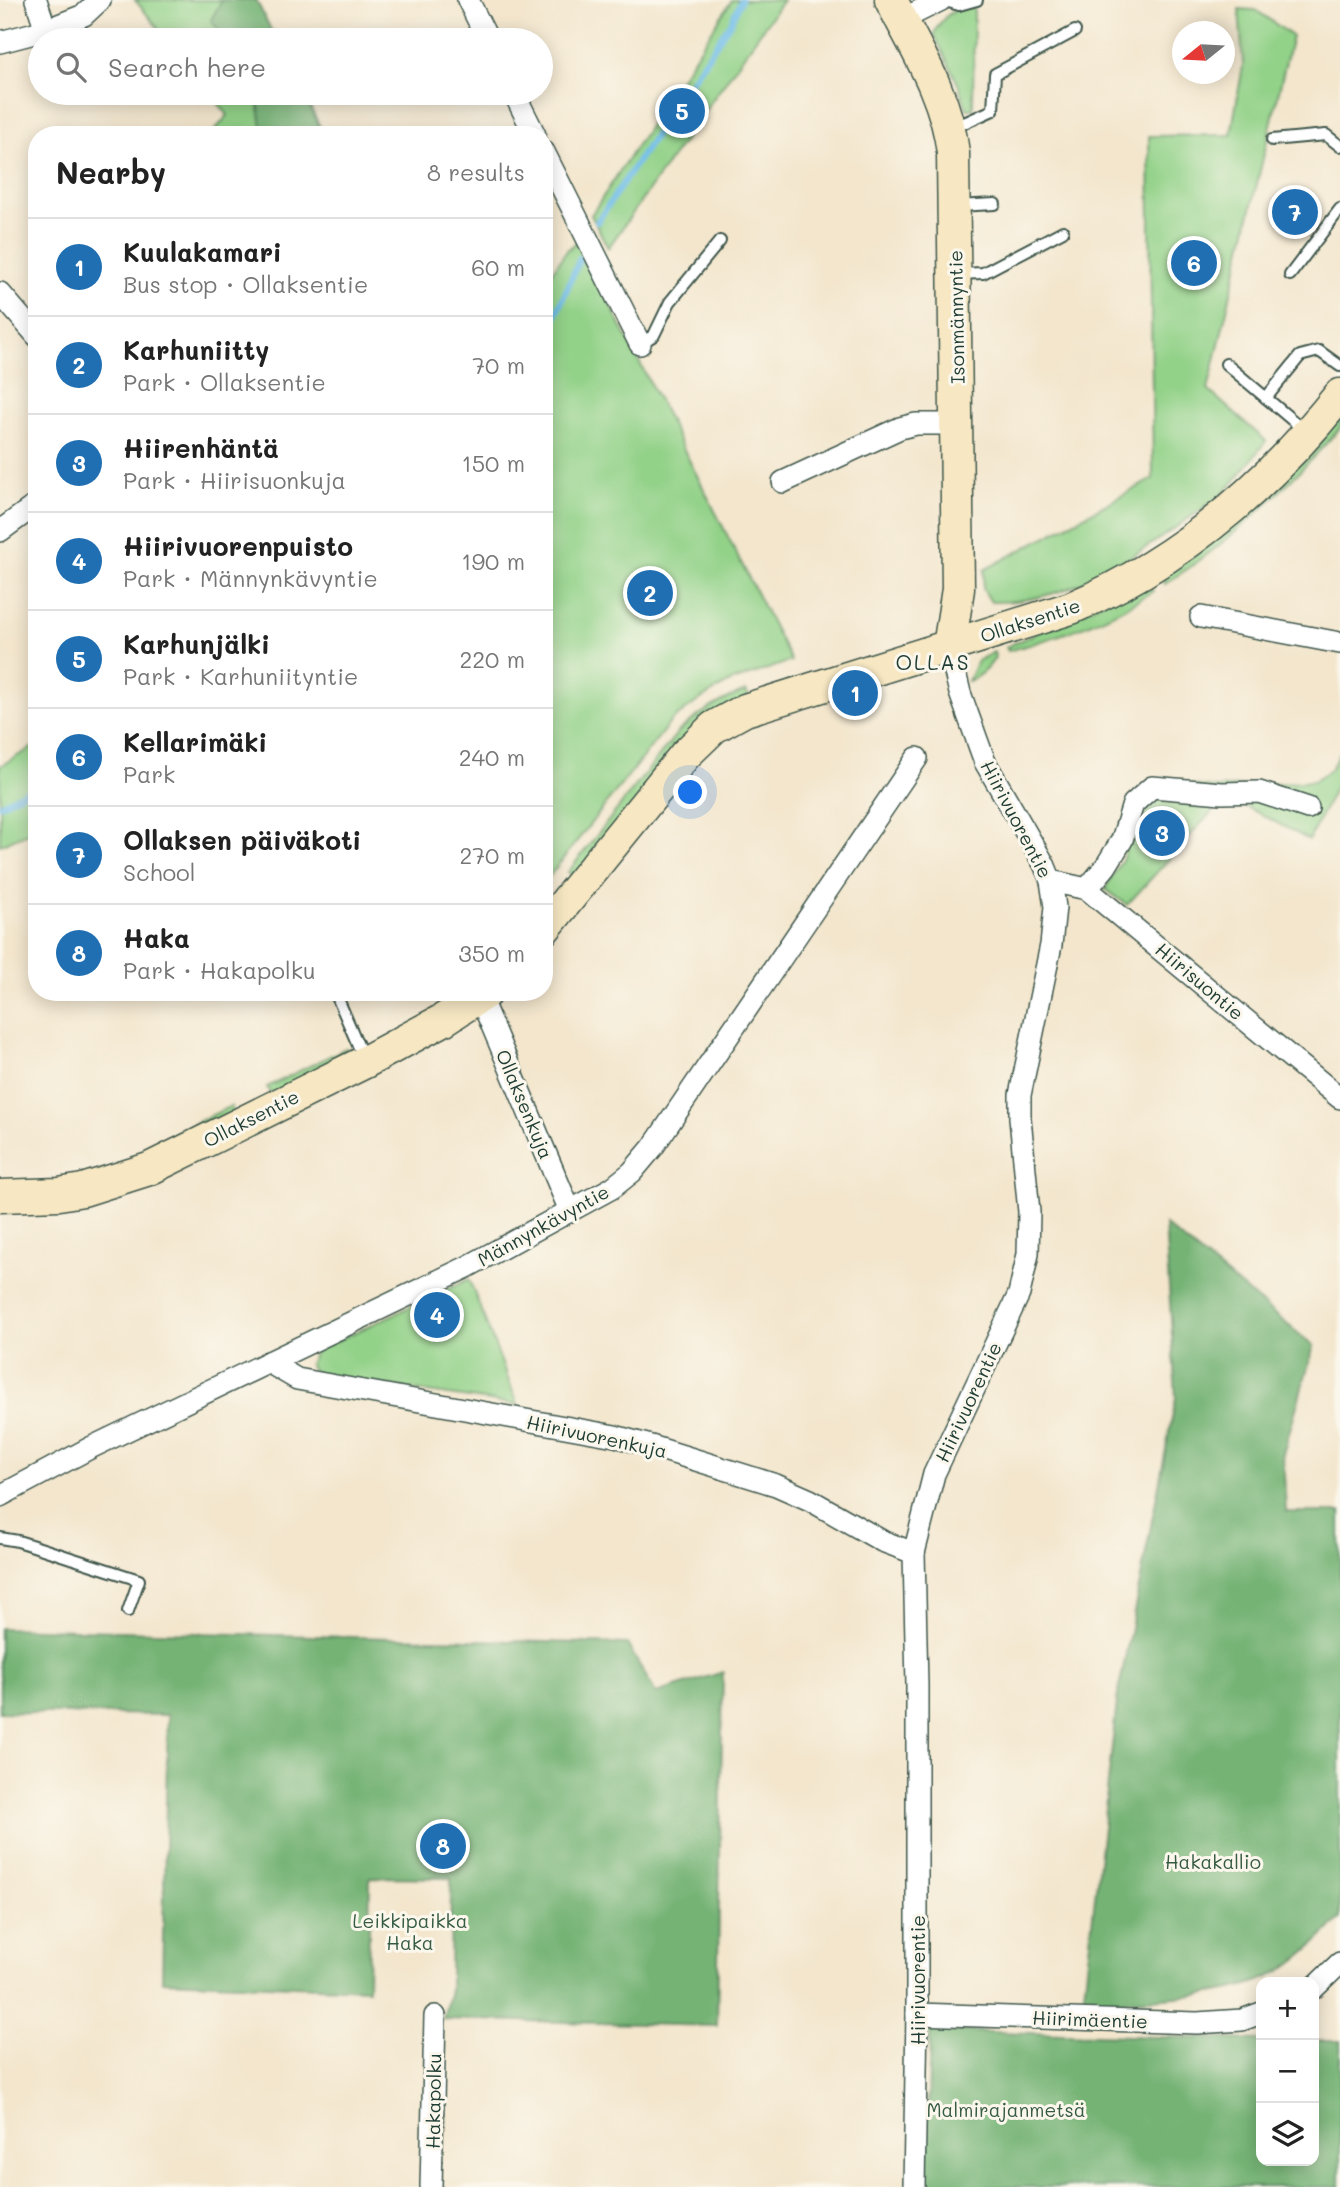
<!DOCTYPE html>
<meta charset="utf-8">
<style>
body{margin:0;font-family:Mali,sans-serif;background:#f2f2f2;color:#222}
.controls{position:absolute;right:21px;bottom:21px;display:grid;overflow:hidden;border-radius:14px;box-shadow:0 4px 18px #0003}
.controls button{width:63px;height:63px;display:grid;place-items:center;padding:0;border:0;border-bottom:2px solid #e0e0e0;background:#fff;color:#222;font:35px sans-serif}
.compass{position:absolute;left:1172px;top:21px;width:63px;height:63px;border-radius:50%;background:#fff;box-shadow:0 4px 18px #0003;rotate:252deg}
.you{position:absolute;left:691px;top:793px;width:24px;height:24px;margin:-18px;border:5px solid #fff;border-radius:50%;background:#1a73e8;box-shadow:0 0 0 10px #1a73e833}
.badge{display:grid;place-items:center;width:46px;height:46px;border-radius:50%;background:#1f6fb2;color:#fff;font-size:23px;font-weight:700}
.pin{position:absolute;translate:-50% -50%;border:4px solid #fff;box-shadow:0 2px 7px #0006}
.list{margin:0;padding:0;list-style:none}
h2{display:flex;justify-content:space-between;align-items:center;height:91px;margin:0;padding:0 28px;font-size:30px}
h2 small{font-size:23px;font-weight:400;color:#767676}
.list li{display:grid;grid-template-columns:46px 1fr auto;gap:21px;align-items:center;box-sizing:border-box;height:98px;padding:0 28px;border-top:2px solid #e0e0e0}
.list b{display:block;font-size:26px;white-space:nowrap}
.list p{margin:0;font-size:23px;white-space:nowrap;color:#767676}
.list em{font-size:23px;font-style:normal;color:#767676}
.icon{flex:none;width:38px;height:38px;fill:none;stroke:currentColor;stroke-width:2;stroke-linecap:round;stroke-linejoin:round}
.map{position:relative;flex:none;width:1340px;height:2187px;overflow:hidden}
.search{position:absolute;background:#fff;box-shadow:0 4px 18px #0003;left:28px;top:28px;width:525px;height:77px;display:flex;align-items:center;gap:18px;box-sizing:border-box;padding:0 24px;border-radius:38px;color:#767676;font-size:26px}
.panel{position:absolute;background:#fff;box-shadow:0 4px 18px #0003;left:28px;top:126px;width:525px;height:875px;border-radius:28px}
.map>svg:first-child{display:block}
.green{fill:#92d188;stroke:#58875e;stroke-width:2}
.forest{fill:#75b374;stroke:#4a7854;stroke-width:2}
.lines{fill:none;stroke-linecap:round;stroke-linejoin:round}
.stream{stroke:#70bde9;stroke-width:6}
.lane-casing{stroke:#3f564b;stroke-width:14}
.street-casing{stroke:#3f564b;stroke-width:24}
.secondary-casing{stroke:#3f564b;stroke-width:35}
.lane{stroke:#fff;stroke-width:10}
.street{stroke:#fff;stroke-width:21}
.secondary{stroke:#f7e8c3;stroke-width:32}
.labels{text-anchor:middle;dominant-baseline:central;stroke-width:6;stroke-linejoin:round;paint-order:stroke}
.street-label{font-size:19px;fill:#1f3d34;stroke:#fbf7ec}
.park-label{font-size:19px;fill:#365b45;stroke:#fbf7ec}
.neighbourhood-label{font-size:21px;letter-spacing:2px;fill:#1f3d34;stroke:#fbf7ec}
</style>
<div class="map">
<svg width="1340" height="2187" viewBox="0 0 1340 2187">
<rect width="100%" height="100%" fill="#fbf7ec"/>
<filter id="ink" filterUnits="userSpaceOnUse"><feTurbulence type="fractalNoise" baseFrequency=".0143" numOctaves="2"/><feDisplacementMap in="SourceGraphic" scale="14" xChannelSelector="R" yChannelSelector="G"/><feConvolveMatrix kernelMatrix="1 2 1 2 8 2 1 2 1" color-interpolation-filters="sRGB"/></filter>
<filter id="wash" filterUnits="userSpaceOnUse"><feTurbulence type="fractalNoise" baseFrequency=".00686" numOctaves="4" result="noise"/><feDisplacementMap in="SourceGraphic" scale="28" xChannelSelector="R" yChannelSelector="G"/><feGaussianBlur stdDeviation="1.57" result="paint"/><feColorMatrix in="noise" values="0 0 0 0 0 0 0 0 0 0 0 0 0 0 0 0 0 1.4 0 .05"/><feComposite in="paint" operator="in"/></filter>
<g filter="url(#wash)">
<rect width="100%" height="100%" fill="#f3e6cd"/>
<!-- green -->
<g class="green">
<path d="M 135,0 L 256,0 L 276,40 L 168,40 Z"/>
<path d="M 732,0 L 783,0 L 608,248 L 591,215 Z"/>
<path d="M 971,5 L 974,11 L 973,109 L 967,109 L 958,84 L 934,34 C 942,16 952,10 971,5 Z"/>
<path d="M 1239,9 L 1256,10 L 1292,36 L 1208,390 L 1266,441 C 1252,459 1238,479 1221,495 C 1209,505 1194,514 1182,523 C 1126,563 1062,604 991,602 L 983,589 L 984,570 L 1153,479 L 1149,136 L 1231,135 L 1243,65 Z"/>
<path d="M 210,93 L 303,93 L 324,135 L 211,135 L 228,115 Z"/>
<path d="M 578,241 L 791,661 L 730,682 L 701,699 L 672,720 L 544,883 L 544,284 L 566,251 Z"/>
<path d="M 1340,408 L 1340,428 C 1288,486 1231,542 1165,584 L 1161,574 Z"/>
<path d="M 1146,582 L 1153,591 C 1110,620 1058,637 1008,651 L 1006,647 Z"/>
<path d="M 994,652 L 995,657 C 990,667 979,677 968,681 L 977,661 Z"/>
<path d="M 746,691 L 749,697 L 575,878 L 568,872 L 678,732 C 698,714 721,700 746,691 Z"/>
<path d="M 37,745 L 37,829 L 0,845 L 0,766 Z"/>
<path d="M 1340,752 L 1340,778 L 1309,840 L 1247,807 L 1218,805 L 1127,905 L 1105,889 L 1123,858 L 1135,812 L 1181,783 L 1215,788 L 1314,781 L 1331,769 Z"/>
<path d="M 346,1048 L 344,1060 L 272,1096 L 267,1087 Z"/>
<path d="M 231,1106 L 234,1116 L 170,1147 L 167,1137 Z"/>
<path d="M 469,1279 L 518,1405 L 317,1376 L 309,1364 L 315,1351 Z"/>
</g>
<!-- forest -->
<g class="forest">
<path d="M 222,0 L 256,0 L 276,40 L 226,40 L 211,20 Z"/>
<path d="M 257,93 L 303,93 L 324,135 L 263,135 Z"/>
<path d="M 1165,1225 L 1314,1346 L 1283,1454 L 1286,1512 L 1340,1512 L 1340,1919 C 1318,1940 1297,1964 1269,1977 C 1219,2000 1139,1998 1083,2003 L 1118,1694 L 1176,1398 Z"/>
<path d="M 0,1628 L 627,1644 L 656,1693 L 723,1672 L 717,2026 L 443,2019 L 450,1990 L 451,1878 L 370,1877 L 368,1989 L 162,1981 L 168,1715 L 0,1712 Z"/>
<path d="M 930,2030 L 1261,2040 L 1261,2161 L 1314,2161 L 1314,2041 L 1340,2041 L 1340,2187 L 926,2187 Z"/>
</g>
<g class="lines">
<!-- stream -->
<g class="stream">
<path d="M 597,222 L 731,22 L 741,0"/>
<path d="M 544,343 L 580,258"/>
<path d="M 0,805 L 37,785"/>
</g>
</g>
</g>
<g filter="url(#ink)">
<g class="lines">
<defs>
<g id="lane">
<path d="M 942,0 L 959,5 L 977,0"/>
<path d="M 953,128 L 993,110 L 995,74 L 1075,31"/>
<path d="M 1272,140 L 1326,135 L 1340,146"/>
<path d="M 957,206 L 995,204"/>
<path d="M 958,274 L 983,273 L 1063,231"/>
<path d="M 1290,275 L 1340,209"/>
<path d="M 640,344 L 654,335 L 670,302 L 720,241"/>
<path d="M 1226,364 L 1305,431"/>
<path d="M 1266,398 L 1300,356 L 1319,351 L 1340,366"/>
<path d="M 335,992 L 364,1059"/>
<path d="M 0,1538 L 18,1541 L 139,1580 L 128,1611"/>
</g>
<g id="street">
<path d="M 36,0 L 46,30"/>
<path d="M 468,0 L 488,40"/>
<path d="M 901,20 L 941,0"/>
<path d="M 0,42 L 46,30 L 84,15 L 100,0"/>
<path d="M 514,93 L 535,135"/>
<path d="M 544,152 L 640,344"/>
<path d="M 0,293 L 37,336"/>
<path d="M 783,482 L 900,428 L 916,424 L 958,424"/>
<path d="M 0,531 L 37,504"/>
<path d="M 1201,617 L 1340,643"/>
<path d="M 1051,881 L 1087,889 L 1340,1098"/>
<path d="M 1087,889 L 1106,866 L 1122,840 L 1133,804 L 1152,787 L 1222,793 L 1259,792 L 1308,808"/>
<path d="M 480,997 L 570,1211"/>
<path d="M 268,1362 L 297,1379 L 615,1436 L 651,1446 L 776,1485 L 810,1500 L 882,1541 L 914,1553"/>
<path d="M 0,1496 L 90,1448 L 467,1267 L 612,1188 L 632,1172 L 653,1147 L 917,758"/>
<path d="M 1314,1988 L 1340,1963"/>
<path d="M 917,2014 L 1197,2023 L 1242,2020 L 1261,2013"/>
<path d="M 431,2187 L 435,2016"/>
<path d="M 914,2187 L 917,2014 L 917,1685 L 914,1553 L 934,1474 L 1019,1294 L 1028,1254 L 1029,1212 L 1020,1118 L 1020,1095 L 1051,945 L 1055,907 L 1051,881 L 1044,864 L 985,762 L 960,693 L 949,647"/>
</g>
<g id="secondary">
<path d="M 891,0 C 916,49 947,97 953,153 L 958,589 L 949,647"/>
<path d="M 544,929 L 685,755 L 714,727 L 745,710 L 1071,608 C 1178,563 1268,485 1340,395"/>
<path d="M 0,1196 L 59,1194 L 83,1190 L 149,1169 L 365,1062 L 443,1020 L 486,992"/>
</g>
</defs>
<!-- lane casing -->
<use href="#lane" class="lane-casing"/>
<!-- street casing -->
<use href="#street" class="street-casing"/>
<!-- secondary casing -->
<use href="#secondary" class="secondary-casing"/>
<!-- lane -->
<use href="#lane" class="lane"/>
<!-- street -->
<use href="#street" class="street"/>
<!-- secondary -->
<use href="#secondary" class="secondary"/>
</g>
</g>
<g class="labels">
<!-- street labels -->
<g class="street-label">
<text transform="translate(956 317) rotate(-91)">Isonmännyntie</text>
<text transform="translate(1030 620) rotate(-18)">Ollaksentie</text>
<text transform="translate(1017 819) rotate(62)">Hiirivuorentie</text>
<text transform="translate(1200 981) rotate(40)">Hiirisuontie</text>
<text transform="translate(525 1104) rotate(67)">Ollaksenkuja</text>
<text transform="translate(251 1118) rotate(-27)">Ollaksentie</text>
<text transform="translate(543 1225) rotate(-29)">Männynkävyntie</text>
<text transform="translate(968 1402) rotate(-65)">Hiirivuorentie</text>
<text transform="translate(597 1436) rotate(12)">Hiirivuorenkuja</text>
<text transform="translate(917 1980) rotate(-90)">Hiirivuorentie</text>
<text transform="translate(1090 2019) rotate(2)">Hiirimäentie</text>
<text transform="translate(433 2101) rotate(-89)">Hakapolku</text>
</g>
<!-- park labels -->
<g class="park-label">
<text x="1213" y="1861">Hakakallio</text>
<text x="410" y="1920">Leikkipaikka<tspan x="410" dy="22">Haka</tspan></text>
<text x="1006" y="2109">Malmirajanmetsä</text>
</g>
<!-- neighbourhood labels -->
<g class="neighbourhood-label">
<text x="933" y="661">OLLAS</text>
</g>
</g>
</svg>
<div class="controls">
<button>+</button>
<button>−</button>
<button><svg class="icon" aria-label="layers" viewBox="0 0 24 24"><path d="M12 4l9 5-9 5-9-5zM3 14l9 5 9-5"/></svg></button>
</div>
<svg class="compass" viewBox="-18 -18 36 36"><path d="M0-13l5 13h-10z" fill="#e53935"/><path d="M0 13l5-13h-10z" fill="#767676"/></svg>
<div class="you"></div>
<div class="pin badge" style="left:855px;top:693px">1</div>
<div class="pin badge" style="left:650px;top:593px">2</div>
<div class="pin badge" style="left:1162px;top:833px">3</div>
<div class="pin badge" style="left:437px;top:1315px">4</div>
<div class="pin badge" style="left:682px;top:111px">5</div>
<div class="pin badge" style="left:1194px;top:263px">6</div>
<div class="pin badge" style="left:1295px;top:212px">7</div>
<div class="pin badge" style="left:443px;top:1846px">8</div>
<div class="search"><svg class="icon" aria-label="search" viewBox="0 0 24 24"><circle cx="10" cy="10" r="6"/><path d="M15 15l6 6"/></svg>Search here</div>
<section class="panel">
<h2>Nearby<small>8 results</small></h2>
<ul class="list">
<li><span class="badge">1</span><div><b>Kuulakamari</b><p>Bus stop · Ollaksentie</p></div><em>60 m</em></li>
<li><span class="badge">2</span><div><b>Karhuniitty</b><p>Park · Ollaksentie</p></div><em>70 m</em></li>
<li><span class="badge">3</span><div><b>Hiirenhäntä</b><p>Park · Hiirisuonkuja</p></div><em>150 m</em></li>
<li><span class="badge">4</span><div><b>Hiirivuorenpuisto</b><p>Park · Männynkävyntie</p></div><em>190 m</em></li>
<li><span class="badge">5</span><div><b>Karhunjälki</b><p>Park · Karhuniityntie</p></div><em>220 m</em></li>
<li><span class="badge">6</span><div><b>Kellarimäki</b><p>Park</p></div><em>240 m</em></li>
<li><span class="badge">7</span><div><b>Ollaksen päiväkoti</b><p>School</p></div><em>270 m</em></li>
<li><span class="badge">8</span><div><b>Haka</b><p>Park · Hakapolku</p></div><em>350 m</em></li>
</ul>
</section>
</div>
